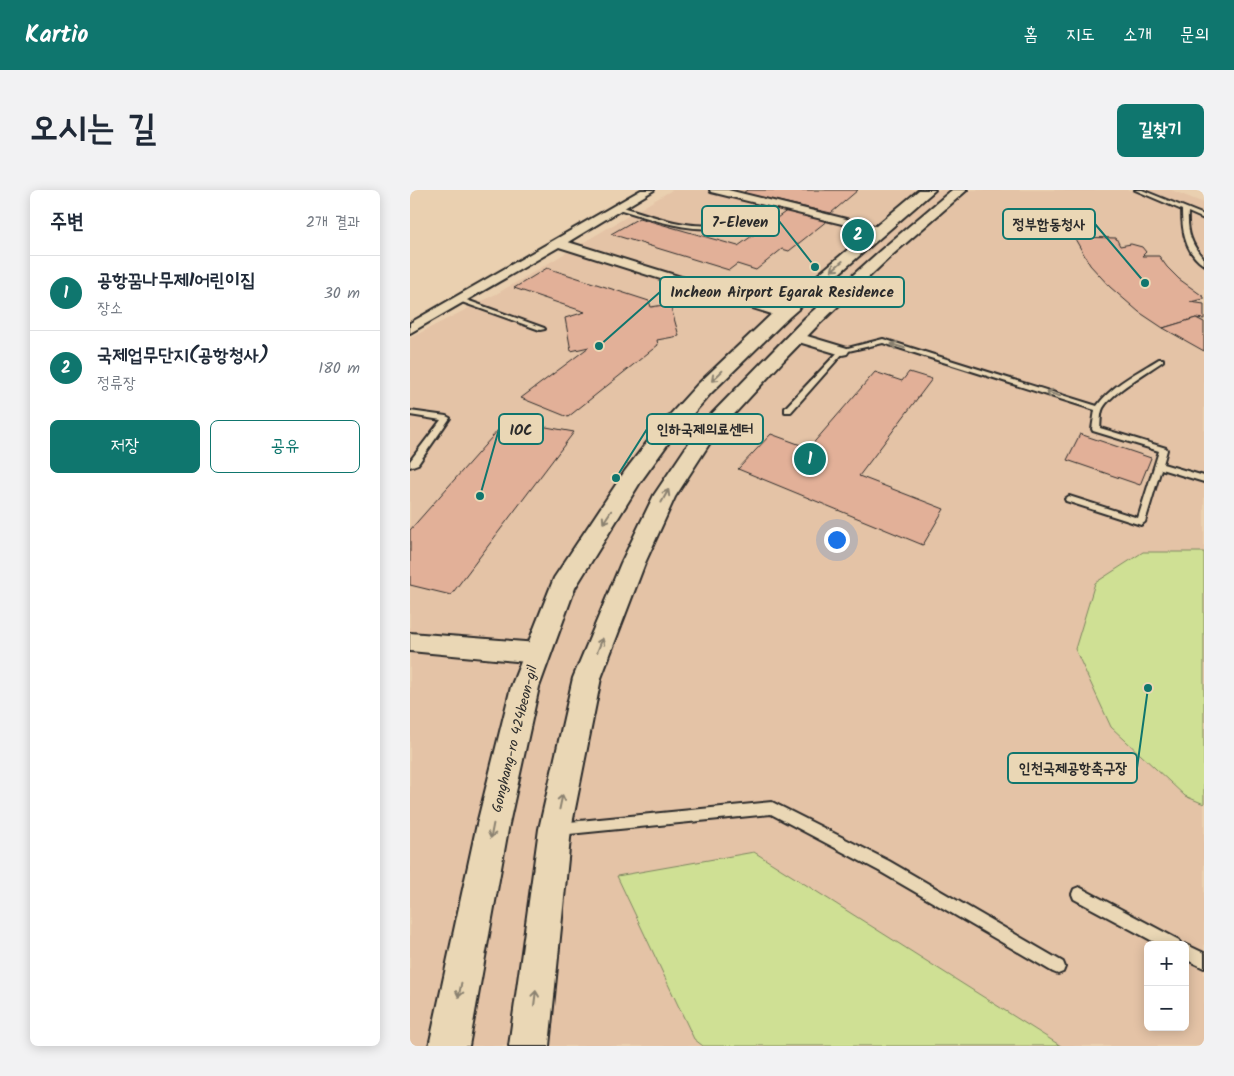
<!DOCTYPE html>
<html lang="ko">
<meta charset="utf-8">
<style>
body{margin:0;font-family:Kalam,"Poor Story",sans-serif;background:#f2f2f3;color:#1f2937}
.controls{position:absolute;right:15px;bottom:15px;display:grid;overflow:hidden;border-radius:8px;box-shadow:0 2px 12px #0003}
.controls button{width:45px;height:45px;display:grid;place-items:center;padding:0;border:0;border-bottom:1px solid #e0e1e3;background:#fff;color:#1f2937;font:25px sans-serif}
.you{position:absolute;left:426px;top:349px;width:18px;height:18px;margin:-12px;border:4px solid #fff;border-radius:50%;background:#1a73e8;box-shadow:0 0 0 8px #1a73e833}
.badge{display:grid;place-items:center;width:32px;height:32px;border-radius:50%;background:#0f766e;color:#fff;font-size:16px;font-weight:700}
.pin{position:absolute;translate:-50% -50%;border:2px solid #fff;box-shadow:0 1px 5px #0006}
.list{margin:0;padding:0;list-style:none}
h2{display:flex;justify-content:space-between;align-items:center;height:65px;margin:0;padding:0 20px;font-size:21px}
h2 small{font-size:16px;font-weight:400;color:#747a83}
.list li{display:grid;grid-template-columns:32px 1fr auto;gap:15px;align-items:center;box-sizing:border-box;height:75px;padding:0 20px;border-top:1px solid #e0e1e3}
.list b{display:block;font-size:19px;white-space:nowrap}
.list p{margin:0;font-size:16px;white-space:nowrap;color:#747a83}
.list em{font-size:16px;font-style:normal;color:#747a83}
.actions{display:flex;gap:10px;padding:15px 20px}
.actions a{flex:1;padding:11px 0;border:1px solid #0f766e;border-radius:8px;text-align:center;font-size:18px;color:#0f766e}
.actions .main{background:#0f766e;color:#fff}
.map{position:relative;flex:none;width:794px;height:856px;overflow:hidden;border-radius:8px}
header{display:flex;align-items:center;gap:30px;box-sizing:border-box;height:70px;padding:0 25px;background:#0f766e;color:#fff}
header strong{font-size:24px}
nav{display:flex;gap:28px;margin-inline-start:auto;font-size:18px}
.intro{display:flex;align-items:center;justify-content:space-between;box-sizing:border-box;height:120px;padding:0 30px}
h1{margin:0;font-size:35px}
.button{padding:12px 22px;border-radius:8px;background:#0f766e;color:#fff;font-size:18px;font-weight:700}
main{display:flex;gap:30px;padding:0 30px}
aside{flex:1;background:#fff;border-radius:8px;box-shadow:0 2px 12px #0003}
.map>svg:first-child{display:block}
.built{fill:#e4c3a6;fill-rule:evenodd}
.green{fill:#cfe094;stroke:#7d8660}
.building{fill:#e2b098;stroke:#2b2b2b}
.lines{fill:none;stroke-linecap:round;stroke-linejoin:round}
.service-casing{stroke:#2b2b2b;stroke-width:4}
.minor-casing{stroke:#2b2b2b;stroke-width:4}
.tertiary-casing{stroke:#2b2b2b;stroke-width:4}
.service{fill:#ead7b5;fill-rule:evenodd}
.minor{fill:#ead7b5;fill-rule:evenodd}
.tertiary{fill:#ead7b5;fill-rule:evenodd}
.oneway{stroke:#8a8170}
.labels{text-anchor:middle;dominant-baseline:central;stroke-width:4;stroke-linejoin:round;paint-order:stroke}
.street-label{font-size:14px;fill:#2b2b2b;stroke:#ead7b5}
.leader{fill:none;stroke:#0f766e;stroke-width:2}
.callout-dot{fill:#0f766e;stroke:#ead7b5;stroke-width:2}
.callout{fill:#ead7b5;stroke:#0f766e;stroke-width:2}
.callout-label{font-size:15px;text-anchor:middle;font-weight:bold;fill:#2b2b2b}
</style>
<header>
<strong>Kartio</strong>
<nav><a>홈</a><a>지도</a><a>소개</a><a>문의</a></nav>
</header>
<div class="intro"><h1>오시는 길</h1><a class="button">길찾기</a></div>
<main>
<aside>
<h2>주변<small>2개 결과</small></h2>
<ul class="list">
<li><span class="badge">1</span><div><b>공항꿈나무제1어린이집</b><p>장소</p></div><em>30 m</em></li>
<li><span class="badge">2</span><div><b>국제업무단지(공항청사)</b><p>정류장</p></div><em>180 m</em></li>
</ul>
<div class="actions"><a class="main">저장</a><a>공유</a></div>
</aside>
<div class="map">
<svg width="794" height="856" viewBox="0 0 794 856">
<rect width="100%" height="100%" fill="#ead0b0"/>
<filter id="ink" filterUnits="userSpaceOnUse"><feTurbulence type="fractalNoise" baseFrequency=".02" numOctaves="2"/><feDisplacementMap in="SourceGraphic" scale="10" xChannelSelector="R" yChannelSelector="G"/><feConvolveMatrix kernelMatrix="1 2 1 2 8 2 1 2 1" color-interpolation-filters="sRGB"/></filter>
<g filter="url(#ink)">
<!-- built -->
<path class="built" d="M 262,0 L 761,0 L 794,13 L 794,856 L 0,856 L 0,148 L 88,103 ZM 738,755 L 775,755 L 775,837 L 738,837 Z"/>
<!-- green -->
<g class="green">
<path d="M 733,362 L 794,362 L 794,614 L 775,606 L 701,537 L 665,459 L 685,393 Z"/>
<path d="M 344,662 L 651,856 L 293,856 L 284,849 L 207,686 Z"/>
</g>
<!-- building -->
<g class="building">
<path d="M 337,0 L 448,0 L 421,23 L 333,3 Z"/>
<path d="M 378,20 L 418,30 L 379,61 L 372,59 L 346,80 L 327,74 L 319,80 L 201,44 L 229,28 L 328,56 Z"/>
<path d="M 664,47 L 706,48 L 710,56 L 721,54 L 732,57 L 736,62 L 732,66 L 749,66 L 757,77 L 769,89 L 794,107 L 794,109 L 780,112 L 794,114 L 794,129 L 786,128 L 753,138 L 729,122 L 700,97 L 680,75 Z"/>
<path d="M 137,78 L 239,111 L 241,117 L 260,114 L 269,146 L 247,150 L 248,155 L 158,227 L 111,208 L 179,157 L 161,161 L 155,128 L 175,122 L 104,98 Z"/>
<path d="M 786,128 L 794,132 L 794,161 L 753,138 Z"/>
<path d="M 465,182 L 492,191 L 499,182 L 522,189 L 449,286 L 534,319 L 513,355 L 328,279 L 361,244 L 399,258 Z"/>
<path d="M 97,230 L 164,242 L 41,405 L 0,395 L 0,340 Z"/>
<path d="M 670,244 L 741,268 L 730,295 L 657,270 Z"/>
</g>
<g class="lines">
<defs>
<g id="service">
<path d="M 725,0 L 732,0 L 794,25 L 794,29 L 778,22 C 777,42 781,55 794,69 L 794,75 C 775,63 772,40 772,20 Z"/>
<path d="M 210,16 C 240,25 271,38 303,35 C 315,33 326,28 337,24 L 340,26 C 300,52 249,31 208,19 L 207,18 Z"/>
<path d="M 51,108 L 134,138 L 135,139 L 130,140 L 49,111 L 48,110 Z"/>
<path d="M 473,149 L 687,216 C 702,195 728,182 749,169 L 753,169 L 753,171 C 738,182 702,202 693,218 C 690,224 691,231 690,238 L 756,258 L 757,260 L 753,274 L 794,286 L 794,292 L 751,279 L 735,332 L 731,335 L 656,311 L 655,309 L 659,306 L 728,328 L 749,261 L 683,241 L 682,239 L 685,220 L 473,153 L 434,162 L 381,222 L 375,222 L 375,218 L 430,160 Z"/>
<path d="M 0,221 L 36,226 L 40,228 L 8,274 L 0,277 L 0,271 L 31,230 L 0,225 Z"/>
<path d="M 362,612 L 479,671 L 653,772 L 655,777 L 653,782 L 648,784 L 643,782 L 469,681 L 361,624 L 149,645 L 145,643 L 143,639 L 145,635 L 149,633 Z"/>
<path d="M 669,697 L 769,750 L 771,755 L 750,755 L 664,709 L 662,704 L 664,699 Z"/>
<path d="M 775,754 L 794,763 L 794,778 L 775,769 L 775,755 L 773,755 Z"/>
</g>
<g id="minor">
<path d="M 231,0 L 244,0 L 158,52 L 378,120 L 380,123 L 378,126 L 368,126 L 149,57 L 0,143 L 0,133 Z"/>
<path d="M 300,0 L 318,0 L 473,38 L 475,40 L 469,43 L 301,2 Z"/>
<path d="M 387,143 L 437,158 L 439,161 L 437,164 L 432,165 L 382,150 L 380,147 L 382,144 Z"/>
<path d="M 0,443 L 128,453 L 136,456 L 139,463 L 136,470 L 128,473 L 0,461 Z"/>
</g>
<g id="tertiary">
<path d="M 509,0 L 525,0 L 379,127 L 301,203 L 262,248 L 231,291 L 165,398 L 129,497 L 99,634 L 59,856 L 19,856 L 67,634 L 101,497 L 144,388 L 215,281 L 248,238 L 287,195 L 367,119 Z"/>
<path d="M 542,0 L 557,0 L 481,66 L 407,136 L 374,170 L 305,245 L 265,307 L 235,373 L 191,488 L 161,639 L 139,856 L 99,856 L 129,639 L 163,488 L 211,373 L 244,305 L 291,235 L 362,162 L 395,128 L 471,60 Z"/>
</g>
</defs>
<!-- service casing -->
<use href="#service" class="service-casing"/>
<!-- minor casing -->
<use href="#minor" class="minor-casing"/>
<!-- tertiary casing -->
<use href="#tertiary" class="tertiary-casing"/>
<!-- service -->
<use href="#service" class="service"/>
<!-- minor -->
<use href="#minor" class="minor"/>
<!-- tertiary -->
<use href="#tertiary" class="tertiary"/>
</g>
<!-- one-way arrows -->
<defs><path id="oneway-shaft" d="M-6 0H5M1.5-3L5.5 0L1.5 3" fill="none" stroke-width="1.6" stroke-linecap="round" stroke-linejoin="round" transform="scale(1.25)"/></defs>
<g class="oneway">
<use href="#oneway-shaft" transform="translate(427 76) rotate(139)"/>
<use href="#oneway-shaft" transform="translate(488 156) rotate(-163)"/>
<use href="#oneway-shaft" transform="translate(307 186) rotate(136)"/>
<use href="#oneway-shaft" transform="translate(643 204) rotate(-163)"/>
<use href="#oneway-shaft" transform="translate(255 306) rotate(-61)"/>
<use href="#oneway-shaft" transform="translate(197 327) rotate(123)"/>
<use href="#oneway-shaft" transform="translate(190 455) rotate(-68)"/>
<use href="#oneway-shaft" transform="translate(151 612) rotate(-78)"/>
<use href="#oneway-shaft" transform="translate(82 641) rotate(101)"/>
<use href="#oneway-shaft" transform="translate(50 800) rotate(101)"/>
<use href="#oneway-shaft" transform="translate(125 808) rotate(-83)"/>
</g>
</g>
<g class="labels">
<!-- street labels -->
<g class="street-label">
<text transform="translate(105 549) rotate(-76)">Gonghang-ro 424beon-gil</text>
</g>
</g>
<!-- callouts -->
<path class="leader" d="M405 77L369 31M735 93L685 34M189 156L250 102M206 288L237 239M70 306L89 239M738 498L727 578"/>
<g class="callout-dot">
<circle cx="405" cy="77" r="5"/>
<circle cx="735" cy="93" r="5"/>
<circle cx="189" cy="156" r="5"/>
<circle cx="206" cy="288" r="5"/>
<circle cx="70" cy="306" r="5"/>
<circle cx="738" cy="498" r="5"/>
</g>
<g class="callout">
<rect x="292" y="16" width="77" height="30" rx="5"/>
<rect x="593" y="19" width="92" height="30" rx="5"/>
<rect x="250" y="87" width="244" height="30" rx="5"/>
<rect x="237" y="224" width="116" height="30" rx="5"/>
<rect x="89" y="224" width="44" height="30" rx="5"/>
<rect x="598" y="563" width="129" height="30" rx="5"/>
</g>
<g class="callout-label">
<text x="330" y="37">7-Eleven</text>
<text x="639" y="39">정부합동청사</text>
<text x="372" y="107">Incheon Airport Egarak Residence</text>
<text x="295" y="244">인하국제의료센터</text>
<text x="111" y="245">IOC</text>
<text x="663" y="583">인천국제공항축구장</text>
</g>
</svg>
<div class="controls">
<button>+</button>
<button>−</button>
</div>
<div class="you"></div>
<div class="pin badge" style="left:400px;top:269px">1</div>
<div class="pin badge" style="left:448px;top:45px">2</div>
</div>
</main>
